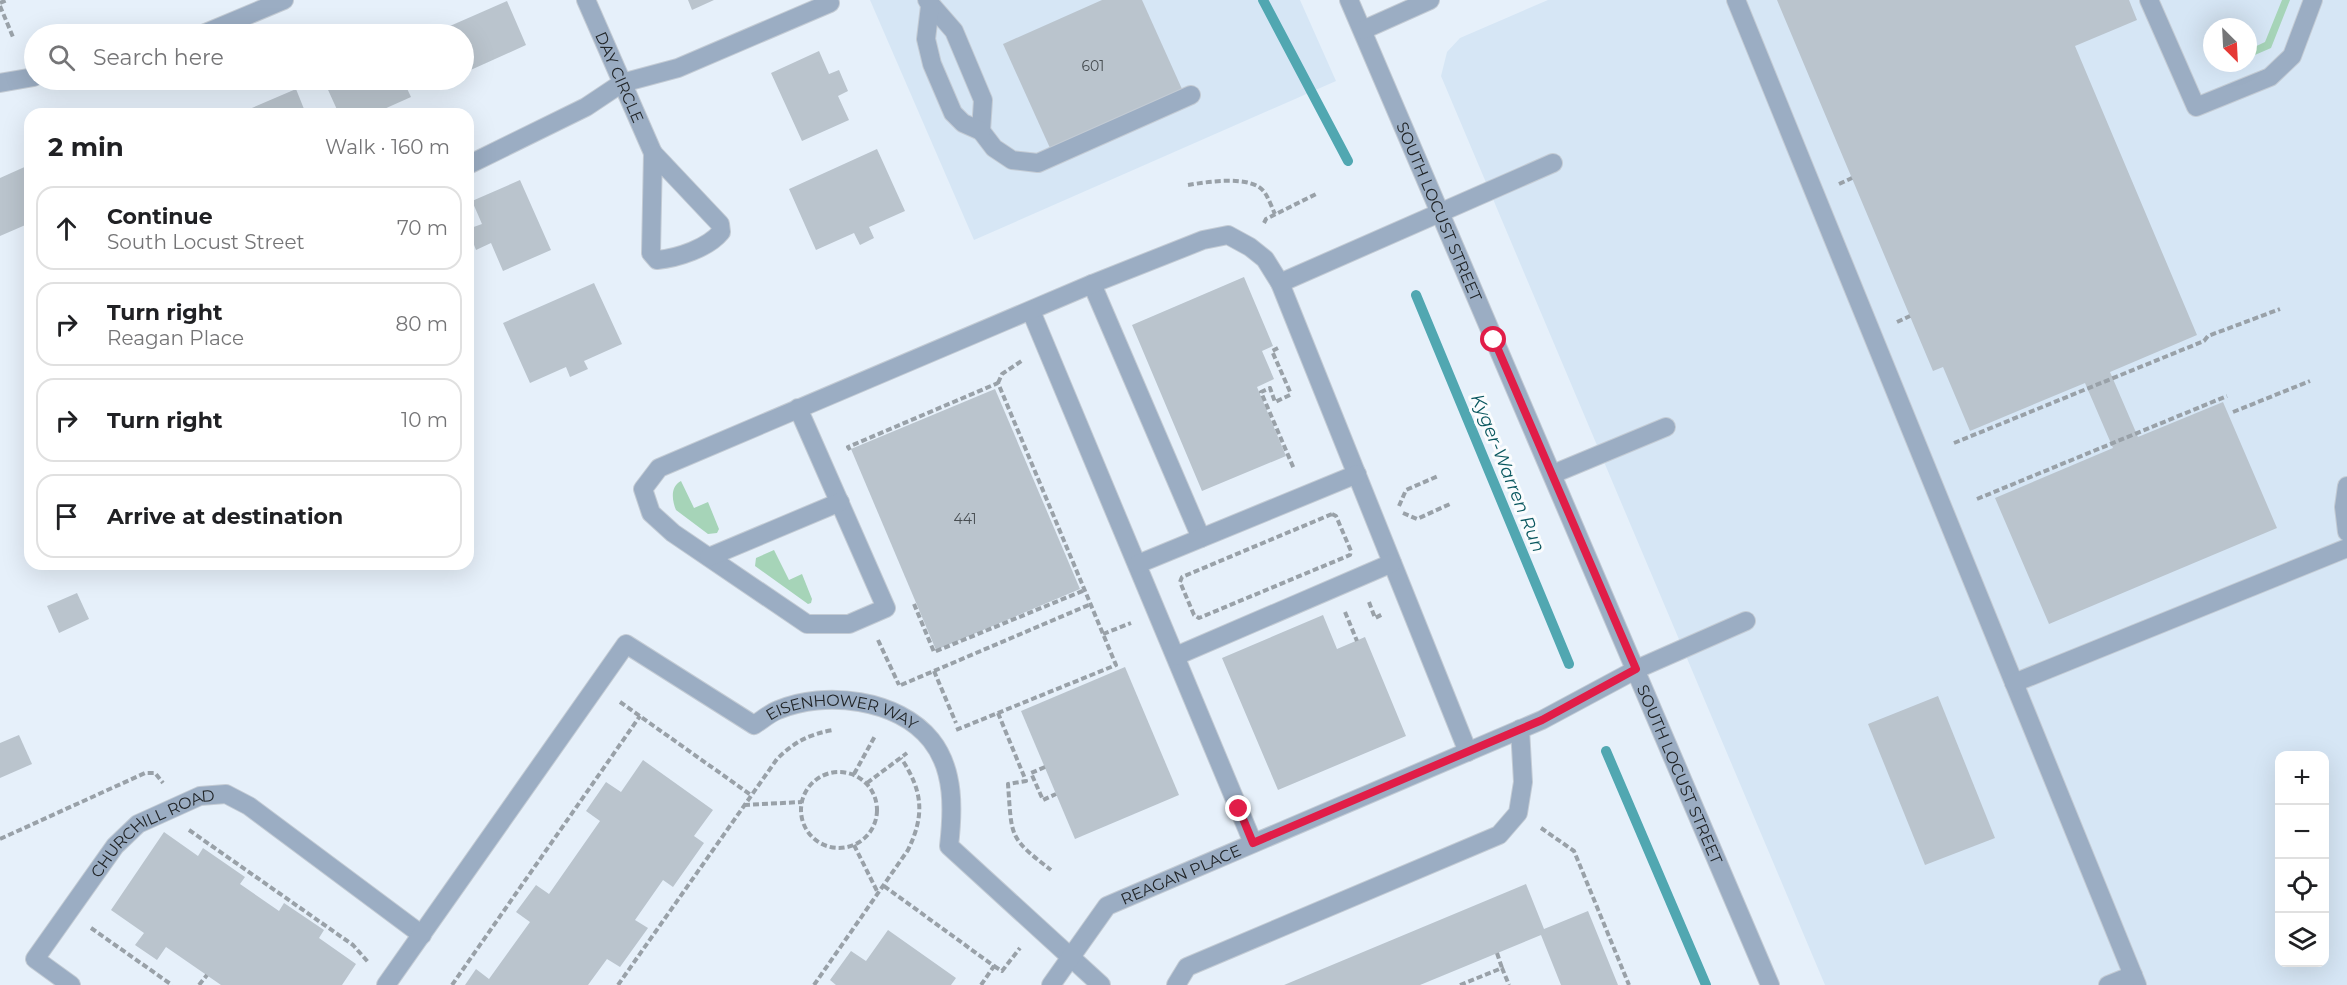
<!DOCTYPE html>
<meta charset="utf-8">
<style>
body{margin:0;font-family:Montserrat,sans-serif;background:#f6f6f6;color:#202124}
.controls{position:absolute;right:18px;bottom:18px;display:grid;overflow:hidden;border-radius:12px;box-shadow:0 6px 24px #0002}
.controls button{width:54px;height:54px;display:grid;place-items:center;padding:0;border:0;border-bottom:2px solid #e0e0e0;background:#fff;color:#202124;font:30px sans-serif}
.compass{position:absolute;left:2203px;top:18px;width:54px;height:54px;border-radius:50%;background:#fff;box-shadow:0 6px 24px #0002;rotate:156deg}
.stop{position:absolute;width:18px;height:18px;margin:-14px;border:4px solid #e11d48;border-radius:50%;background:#fff}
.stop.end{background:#e11d48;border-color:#fff;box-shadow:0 2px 6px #0008}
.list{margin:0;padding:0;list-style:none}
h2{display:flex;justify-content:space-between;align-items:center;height:78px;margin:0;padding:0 24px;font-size:26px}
h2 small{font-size:20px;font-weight:400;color:#757577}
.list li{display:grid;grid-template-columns:39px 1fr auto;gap:18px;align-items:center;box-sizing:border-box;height:84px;margin:0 12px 12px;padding:0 12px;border:2px solid #e0e0e0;border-radius:18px}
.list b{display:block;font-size:22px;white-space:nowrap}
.list p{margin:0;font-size:20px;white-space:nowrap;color:#757577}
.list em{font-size:20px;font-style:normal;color:#757577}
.icon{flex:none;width:33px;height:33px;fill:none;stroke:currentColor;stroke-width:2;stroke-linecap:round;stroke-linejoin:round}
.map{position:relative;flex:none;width:2347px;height:985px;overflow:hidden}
.search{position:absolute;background:#fff;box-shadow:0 6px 24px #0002;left:24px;top:24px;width:450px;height:66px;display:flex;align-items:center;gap:15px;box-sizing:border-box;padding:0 21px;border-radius:33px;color:#757577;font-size:22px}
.panel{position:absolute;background:#fff;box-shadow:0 6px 24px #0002;left:24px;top:108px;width:450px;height:462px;border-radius:18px}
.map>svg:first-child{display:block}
.built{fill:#d6e6f5;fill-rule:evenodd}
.green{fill:#a6d4b8}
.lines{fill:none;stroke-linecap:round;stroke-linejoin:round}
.stream{stroke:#51a7b1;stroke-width:10}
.building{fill:#bac4cd}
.minor-casing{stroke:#c3cbd4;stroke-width:20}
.path{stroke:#99a1a8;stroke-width:4;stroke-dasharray:6 3;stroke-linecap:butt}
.minor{stroke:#9badc3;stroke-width:18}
.route{stroke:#e11d48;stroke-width:8}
.labels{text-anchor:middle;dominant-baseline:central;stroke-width:6;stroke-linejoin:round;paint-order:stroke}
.number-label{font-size:14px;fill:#474d51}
.street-label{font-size:16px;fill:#212528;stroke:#fafcfe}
.water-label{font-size:18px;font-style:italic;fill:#08565e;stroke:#fafcfe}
</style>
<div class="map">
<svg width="2347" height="985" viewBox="0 0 2347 985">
<rect width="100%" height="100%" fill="#e6f0fa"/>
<!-- built -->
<g class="built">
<path d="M 870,0 L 1300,0 L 1336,81 L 974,240 Z"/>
<path d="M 1548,0 L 2347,0 L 2347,985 L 1825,985 L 1441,76 L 1447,52 L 1460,38 ZM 2212,27 L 2248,27 L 2248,63 L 2212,63 ZM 2280,756 L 2324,756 L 2324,962 L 2280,962 Z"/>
</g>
<!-- green -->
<g class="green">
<path d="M 2282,0 L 2290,0 L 2271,48 L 2248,58 L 2248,50 L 2265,42 Z"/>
<path d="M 681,481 L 694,508 L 708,502 L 719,529 L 717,533 L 708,534 L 676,510 C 672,500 670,487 681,481 Z"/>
<path d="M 774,550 L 789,580 L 802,574 L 812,599 L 811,603 L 808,604 L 755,566 L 756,558 Z"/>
</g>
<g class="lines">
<!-- stream -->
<g class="stream">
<path d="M 1263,0 L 1348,161"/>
<path d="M 1416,295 L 1569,664"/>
<path d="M 1606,751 L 1706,985"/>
</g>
</g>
<!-- building -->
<g class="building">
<path d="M 688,0 L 714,0 L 692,10 Z"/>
<path d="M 1102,0 L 1142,0 L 1182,89 L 1050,148 L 1003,44 Z"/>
<path d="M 1777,0 L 2129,0 L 2137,20 L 2075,46 L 2197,335 L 2110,372 L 2138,437 L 2223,402 L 2277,528 L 2049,624 L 1995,498 L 2113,448 L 2085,383 L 1970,431 L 1943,367 L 1933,371 Z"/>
<path d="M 507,1 L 526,45 L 464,73 L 464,34 L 434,33 Z"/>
<path d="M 819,51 L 829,74 L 839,70 L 848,91 L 838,96 L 849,120 L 802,141 L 771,73 Z"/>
<path d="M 326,80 L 403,80 L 411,97 L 373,114 L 339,114 L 324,81 Z"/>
<path d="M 296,89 L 306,114 L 238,114 Z"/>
<path d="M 877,149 L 905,211 L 869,227 L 874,238 L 860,245 L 854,233 L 816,250 L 789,189 Z"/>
<path d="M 29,165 L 30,223 L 0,236 L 0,178 Z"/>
<path d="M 520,180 L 551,250 L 503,271 L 491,243 L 476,250 L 468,229 L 482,224 L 472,201 Z"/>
<path d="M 1244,277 L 1273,346 L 1262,351 L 1274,379 L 1257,387 L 1286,456 L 1202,491 L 1132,325 Z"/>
<path d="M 594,283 L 622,344 L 584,361 L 588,369 L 570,377 L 566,367 L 530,383 L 503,323 Z"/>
<path d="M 995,389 L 1080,589 L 936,650 L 851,449 Z"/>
<path d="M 77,593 L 89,619 L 59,633 L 47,606 Z"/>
<path d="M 1323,615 L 1337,649 L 1365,637 L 1406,736 L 1278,790 L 1222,658 Z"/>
<path d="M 1125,667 L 1179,795 L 1075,839 L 1021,711 Z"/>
<path d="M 1938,696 L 1995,838 L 1925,865 L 1868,724 Z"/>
<path d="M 19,735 L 32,764 L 0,778 L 0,743 Z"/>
<path d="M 643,760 L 713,810 L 694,836 L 704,843 L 673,887 L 663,880 L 635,920 L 648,928 L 620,967 L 607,959 L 588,985 L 465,985 L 476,969 L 489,979 L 530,922 L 516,912 L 536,885 L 549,894 L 600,821 L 586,811 L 606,782 L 621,792 Z"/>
<path d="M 164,832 L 198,856 L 203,848 L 245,877 L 240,884 L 279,911 L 284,903 L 324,930 L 319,938 L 356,964 L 342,985 L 221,985 L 166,947 L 157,960 L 135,945 L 144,933 L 111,910 Z"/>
<path d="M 1526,884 L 1544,929 L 1588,911 L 1618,985 L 1561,985 L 1541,935 L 1420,985 L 1284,985 Z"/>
<path d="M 888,930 L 956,978 L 951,985 L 836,985 L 830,980 L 851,951 L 866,961 Z"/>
</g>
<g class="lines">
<defs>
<g id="minor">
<path id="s1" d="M 586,0 L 653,153"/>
<path d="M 927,0 L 954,31 L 983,100 L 981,131 L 994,148 L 1012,160 L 1038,163 L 1191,95"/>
<path id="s2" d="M 1349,0 L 1770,985"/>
<path d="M 1736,0 L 2137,985"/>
<path d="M 2149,0 L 2196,107 L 2270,77 L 2292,56 L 2313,0"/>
<path d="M 930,6 L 926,39 L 932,64 L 953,113 L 963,123 L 981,131"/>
<path d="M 1363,30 L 1430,0"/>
<path d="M 203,34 L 284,0"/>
<path d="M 0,83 L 34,77"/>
<path d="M 653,153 L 720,224 L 721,232 C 708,248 678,258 657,260 L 651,253 Z"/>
<path d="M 468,165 L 586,107 L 622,83 L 678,68 L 830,3"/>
<path d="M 1280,283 L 1468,752"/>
<path d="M 1092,284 L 1201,538"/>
<path d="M 1031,311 L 1253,843"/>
<path d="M 798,408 L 886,608 L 849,624 L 807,624 L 673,533 L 651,513 L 643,489 L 659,468 L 1092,284 L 1203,240 L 1228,235 L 1250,247 L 1265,259 L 1280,283 L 1553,163"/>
<path d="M 1553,474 L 1666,427"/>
<path d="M 2347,486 L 2344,507 L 2347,532"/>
<path d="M 709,557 L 840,502"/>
<path d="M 1138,564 L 1357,474"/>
<path d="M 1176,656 L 1392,563"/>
<path d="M 2014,683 L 2347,548"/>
<path id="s3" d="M 71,985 L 35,959 L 115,846 L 138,824 L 200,796 L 226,794 L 249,806 L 422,935"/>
<path id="s4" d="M 386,985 L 626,644 L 754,725 C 762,720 770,713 778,710 C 825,690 898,699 931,740 C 955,770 953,811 949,846 L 1101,985"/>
<path id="s5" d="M 1051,985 L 1107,906 L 1542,720 L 1637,669 L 1746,621"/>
<path d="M 1176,985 L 1187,967 L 1499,835 L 1518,813 L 1523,782 L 1520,729"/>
<path d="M 2108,985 L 2133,975"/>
</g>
</defs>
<!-- minor casing -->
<use href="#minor" class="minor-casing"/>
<!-- path -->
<g class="path">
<path d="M 0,3 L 7,0"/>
<path d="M 0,6 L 13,37"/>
<path d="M 1839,184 L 1852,178"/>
<path d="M 1188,185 C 1207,182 1253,174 1265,193 C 1269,199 1272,208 1275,214"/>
<path d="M 1264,223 L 1266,219 L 1318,193"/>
<path d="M 1897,322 L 1910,316"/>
<path d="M 1278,348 L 1272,351 L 1291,394"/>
<path d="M 998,383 L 1002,374 L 1023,360"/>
<path d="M 1290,395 L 1275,402 L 1270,388 L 1261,392 L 1294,469"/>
<path d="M 2233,412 L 2310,381"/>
<path d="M 1954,443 L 2204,341 L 2208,336 L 2280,309"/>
<path d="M 850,450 L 848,447 L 998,383 L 1116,665 L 956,730"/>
<path d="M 1977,499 L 2227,396"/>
<path d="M 1399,506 L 1406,490 L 1438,476"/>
<path d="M 1403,513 L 1417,519 L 1450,504"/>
<path d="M 1332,514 L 1336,516 L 1351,551 L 1350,555 L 1199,618 L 1194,615 L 1180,582 L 1182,577 Z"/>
<path d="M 1369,602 L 1375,618 L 1383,614"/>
<path d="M 914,604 L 934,652 L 1085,590"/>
<path d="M 1345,612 L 1357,641"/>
<path d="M 1103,634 L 1131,623"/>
<path d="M 878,640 L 899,685"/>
<path d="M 934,671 L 956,723"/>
<path d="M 901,685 L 1091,604"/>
<path d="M 620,702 L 751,795"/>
<path d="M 998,713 L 1026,781 L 1008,784 C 1012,837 1008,837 1051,870"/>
<path d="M 1045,767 L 1031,773 L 1043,800 L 1056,794"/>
<circle cx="839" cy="810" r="38"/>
<path d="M 854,774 L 875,736"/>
<path d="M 867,783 L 907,753"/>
<path d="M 744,805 L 802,802"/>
<path d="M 1541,828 L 1574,851 L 1629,985"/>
<path d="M 189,830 L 353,945 L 368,962"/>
<path d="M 0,839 L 145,773 L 155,773 L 163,783"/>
<path d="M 854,845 L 878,893"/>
<path d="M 884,886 L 994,966 L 981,985"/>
<path d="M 91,928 L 172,985"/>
<path d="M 1497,953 L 1502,968"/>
<path d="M 994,966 L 1002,971 L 1020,948"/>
<path d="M 199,985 L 207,975"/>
<path d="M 452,985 L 640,716"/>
<path d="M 618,985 L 777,759 C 794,742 810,734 833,730"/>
<path d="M 814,985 L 908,850 C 925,815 923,791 901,758"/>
<path d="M 1460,985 L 1502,968 L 1509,985"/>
</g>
<!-- minor -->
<use href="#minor" class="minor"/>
</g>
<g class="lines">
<!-- route -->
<path class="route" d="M 1239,809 L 1253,843 L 1542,720 L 1636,669 L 1494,340"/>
</g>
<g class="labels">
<!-- number labels -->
<g class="number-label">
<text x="1093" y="66">601</text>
<text x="965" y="519">441</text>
</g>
<!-- street labels -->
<g class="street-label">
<text stroke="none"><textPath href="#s1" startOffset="84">DAY CIRCLE</textPath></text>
<text stroke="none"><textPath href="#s2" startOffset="230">SOUTH LOCUST STREET</textPath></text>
<text stroke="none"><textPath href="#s4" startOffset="663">EISENHOWER WAY</textPath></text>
<text stroke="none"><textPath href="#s2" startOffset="842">SOUTH LOCUST STREET</textPath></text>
<text stroke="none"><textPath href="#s3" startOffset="222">CHURCHILL ROAD</textPath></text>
<text stroke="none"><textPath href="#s5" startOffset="177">REAGAN PLACE</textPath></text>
</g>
<!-- water labels -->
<g class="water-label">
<text transform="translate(1508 473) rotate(68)">Kyger-Warren Run</text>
</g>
</g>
</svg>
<div class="controls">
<button>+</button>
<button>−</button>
<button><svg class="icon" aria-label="locate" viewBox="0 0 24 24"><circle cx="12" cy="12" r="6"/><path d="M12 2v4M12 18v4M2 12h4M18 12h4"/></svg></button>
<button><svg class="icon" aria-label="layers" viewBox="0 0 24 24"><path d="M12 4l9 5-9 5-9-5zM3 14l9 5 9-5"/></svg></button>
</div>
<svg class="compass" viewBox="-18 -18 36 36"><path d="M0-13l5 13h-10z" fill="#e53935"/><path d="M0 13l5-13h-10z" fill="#757577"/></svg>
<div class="stop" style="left:1494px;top:340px"></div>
<div class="stop end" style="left:1239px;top:809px"></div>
<div class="search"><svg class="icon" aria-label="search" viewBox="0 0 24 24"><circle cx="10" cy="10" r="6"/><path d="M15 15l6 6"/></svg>Search here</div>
<section class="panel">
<h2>2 min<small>Walk · 160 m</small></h2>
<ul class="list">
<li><svg class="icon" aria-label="ahead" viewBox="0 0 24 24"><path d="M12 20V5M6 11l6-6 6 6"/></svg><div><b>Continue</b><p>South Locust Street</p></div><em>70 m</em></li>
<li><svg class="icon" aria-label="right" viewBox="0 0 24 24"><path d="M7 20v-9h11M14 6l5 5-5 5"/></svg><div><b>Turn right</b><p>Reagan Place</p></div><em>80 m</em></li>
<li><svg class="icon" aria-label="right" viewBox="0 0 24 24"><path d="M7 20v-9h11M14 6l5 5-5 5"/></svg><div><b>Turn right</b></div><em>10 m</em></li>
<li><svg class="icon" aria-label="arrive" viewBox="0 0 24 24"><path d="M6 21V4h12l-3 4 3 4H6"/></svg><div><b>Arrive at destination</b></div></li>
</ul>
</section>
</div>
